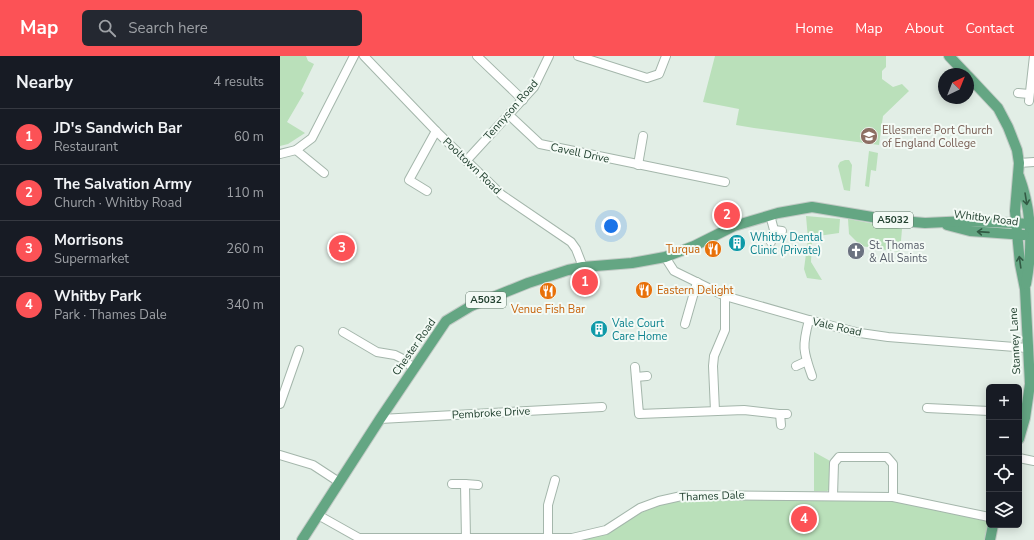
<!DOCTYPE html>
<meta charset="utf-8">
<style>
body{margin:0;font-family:"Nunito Sans",sans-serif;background:#242831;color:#f1f3f6}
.controls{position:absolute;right:12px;bottom:12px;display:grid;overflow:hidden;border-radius:6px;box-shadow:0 2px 10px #0003}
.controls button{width:36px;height:36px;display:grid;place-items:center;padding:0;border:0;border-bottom:1px solid #363941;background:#171b24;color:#f1f3f6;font:20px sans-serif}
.compass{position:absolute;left:658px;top:12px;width:36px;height:36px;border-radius:50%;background:#171b24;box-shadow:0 2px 10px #0003;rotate:43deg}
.you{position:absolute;left:331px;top:170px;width:14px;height:14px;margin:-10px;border:3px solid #fff;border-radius:50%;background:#1a73e8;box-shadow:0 0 0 6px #1a73e833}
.badge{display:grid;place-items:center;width:26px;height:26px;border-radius:50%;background:#fc5256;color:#fff;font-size:13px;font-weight:700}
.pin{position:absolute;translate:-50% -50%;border:2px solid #fff;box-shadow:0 1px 4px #0006}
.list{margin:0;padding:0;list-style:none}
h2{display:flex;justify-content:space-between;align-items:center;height:52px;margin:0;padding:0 16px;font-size:17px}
h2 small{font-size:13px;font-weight:400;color:#9ea1a6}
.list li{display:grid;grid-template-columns:26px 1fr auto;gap:12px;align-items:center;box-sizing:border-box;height:56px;padding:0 16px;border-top:1px solid #363941}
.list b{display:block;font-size:15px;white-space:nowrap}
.list p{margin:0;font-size:13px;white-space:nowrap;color:#9ea1a6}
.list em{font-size:13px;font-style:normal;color:#9ea1a6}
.icon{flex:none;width:22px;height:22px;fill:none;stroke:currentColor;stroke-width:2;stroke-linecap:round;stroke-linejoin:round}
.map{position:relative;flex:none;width:754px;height:484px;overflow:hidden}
header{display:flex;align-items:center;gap:24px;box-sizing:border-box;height:56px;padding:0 20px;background:#fc5256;color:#fff}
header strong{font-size:19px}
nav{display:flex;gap:22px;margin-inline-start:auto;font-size:14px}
.search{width:280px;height:36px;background:#242831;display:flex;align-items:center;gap:10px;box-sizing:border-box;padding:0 14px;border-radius:6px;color:#9ea1a6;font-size:15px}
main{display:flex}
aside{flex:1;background:#171b24}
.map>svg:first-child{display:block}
.green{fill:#bae0ba}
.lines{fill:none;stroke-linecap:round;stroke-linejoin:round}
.minor-casing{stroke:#a4b6ab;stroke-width:10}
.major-casing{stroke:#c1cac5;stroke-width:12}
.minor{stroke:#fff;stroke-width:8}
.major{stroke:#64a683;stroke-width:10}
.oneway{stroke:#325a44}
.labels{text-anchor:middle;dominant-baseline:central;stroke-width:4;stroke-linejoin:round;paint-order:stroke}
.shield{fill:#f3faf5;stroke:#60786a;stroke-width:1}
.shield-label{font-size:10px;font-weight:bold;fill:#21402f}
.street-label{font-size:11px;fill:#21402f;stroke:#f3faf5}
.education-label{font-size:11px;fill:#785e54;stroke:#f3faf5;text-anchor:start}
.culture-label{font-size:11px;fill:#0d838f;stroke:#f3faf5;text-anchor:start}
.worship-label{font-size:11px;fill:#5b616d;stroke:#f3faf5;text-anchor:start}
.food-label{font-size:11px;fill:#c56008;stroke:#f3faf5;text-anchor:end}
</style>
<header>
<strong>Map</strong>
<div class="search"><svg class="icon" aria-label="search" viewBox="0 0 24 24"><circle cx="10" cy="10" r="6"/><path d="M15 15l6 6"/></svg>Search here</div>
<nav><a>Home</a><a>Map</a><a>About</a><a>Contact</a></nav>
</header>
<main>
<aside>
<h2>Nearby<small>4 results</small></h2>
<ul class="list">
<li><span class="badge">1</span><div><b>JD's Sandwich Bar</b><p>Restaurant</p></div><em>60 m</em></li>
<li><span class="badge">2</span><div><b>The Salvation Army</b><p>Church · Whitby Road</p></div><em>110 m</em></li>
<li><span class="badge">3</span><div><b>Morrisons</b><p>Supermarket</p></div><em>260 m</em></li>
<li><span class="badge">4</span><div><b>Whitby Park</b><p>Park · Thames Dale</p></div><em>340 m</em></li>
</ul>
</aside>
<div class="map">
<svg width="754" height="484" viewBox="0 0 754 484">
<rect width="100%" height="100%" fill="#e2eee6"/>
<!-- green -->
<g class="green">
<path d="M 0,0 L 26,0 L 28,5 L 34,8 L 21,35 L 24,37 L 7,66 L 25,77 L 8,88 L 0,90 Z"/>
<path d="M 435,0 L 606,0 L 606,11 L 602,15 L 602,23 L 613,31 L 622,28 L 629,35 L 603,60 L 599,89 L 474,72 L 456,69 L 459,53 L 423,46 Z"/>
<path d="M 589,95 L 598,97 L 596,115 L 591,114 L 589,131 L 585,130 Z"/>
<path d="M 565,104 L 569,104 L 572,109 L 570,135 L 564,134 L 558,110 L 560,106 Z"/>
<path d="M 526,160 L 560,163 L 559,177 L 538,180 L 532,186 L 531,206 L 542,224 L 527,222 L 524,213 L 528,183 Z"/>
<path d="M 568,163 L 622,173 L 620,196 L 581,190 L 569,178 Z"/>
<path d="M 534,396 L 552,406 L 551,433 L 547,435 L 534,435 Z"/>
<path d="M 556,442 L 614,445 L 657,453 L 709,465 L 706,484 L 298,484 L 386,446 Z"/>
</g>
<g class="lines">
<defs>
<g id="minor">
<path d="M 84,0 L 156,75 L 222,139 L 291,186 L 296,193 L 303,211"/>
<path d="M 197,0 L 243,44"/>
<path d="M 298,0 L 367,22 L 379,18 L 386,0"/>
<path d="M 738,37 L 749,38"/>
<path d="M 749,45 L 754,0"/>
<path d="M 229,59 L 260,88 L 445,126"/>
<path d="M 16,94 L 44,117"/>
<path d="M 0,98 L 16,94 L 32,82 L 74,0"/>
<path d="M 186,105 L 254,31 L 269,0"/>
<path d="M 739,107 L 754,106"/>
<path d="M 358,109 L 363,80"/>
<path d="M 147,135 L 129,124 L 156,75"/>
<path d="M 490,159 L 494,174 L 491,186"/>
<path d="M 494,174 L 502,175"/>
<path d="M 385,201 L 394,215 L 445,240 L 529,264 L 580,277 L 608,281 L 747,292"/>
<path d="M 529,264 C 522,290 523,295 532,320"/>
<path d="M 405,268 L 417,226"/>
<path d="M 63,276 L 97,296 L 115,299 L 123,303 L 133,312"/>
<path d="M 516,310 L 527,305"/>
<path d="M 355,311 L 359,358 L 464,354 L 499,358 L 507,358"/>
<path d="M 356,321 L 367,320"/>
<path d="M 0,348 L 19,294"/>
<path d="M 647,352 L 709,355"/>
<path d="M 435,355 L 433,310 L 434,300 L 445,274 L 445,240"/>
<path d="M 500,358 L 501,369"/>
<path d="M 100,363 L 322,351"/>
<path d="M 0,399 L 33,409 L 59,426"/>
<path d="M 739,402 L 754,405"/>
<path d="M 172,428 L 185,428 L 186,483"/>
<path d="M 185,428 L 198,429"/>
<path d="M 553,440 L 554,407 L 559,401 L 607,401 L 613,408 L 613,441"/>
<path d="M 38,459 L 79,482 L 292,482 L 326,474 L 360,452 L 379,445 L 406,439 L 613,441 L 709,461"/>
<path d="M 268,483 L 268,449 L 275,424"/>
</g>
<g id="major">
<path d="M 669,0 L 686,18"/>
<path d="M 688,20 L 718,52 L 728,71 L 737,94 L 739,107 L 735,155 L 740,208 L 745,233 L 750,328 L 745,362 L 739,383"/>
<path d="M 739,120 C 752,155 753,191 746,228"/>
<path d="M 667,169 L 690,175 L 744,179"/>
<path d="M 22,484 L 100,363 L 166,265 L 191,250 L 248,227 L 288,214 L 303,211 L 352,207 L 385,201 L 414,190 L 454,170 L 498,157 L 532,151 L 610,164 L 645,167 L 688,165 L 754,168"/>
<path d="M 710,484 L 713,469"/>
</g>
</defs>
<!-- minor casing -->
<use href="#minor" class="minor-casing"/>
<!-- major casing -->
<use href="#major" class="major-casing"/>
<!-- minor -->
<use href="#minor" class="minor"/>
<!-- major -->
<use href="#major" class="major"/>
</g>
<!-- one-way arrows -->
<defs><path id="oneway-shaft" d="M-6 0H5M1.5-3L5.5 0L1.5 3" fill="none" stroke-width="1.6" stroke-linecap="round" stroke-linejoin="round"/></defs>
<g class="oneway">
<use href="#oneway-shaft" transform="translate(746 143) rotate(81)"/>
<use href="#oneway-shaft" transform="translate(703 176) rotate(-176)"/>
<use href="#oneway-shaft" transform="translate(740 206) rotate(-98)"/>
</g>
<!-- icons -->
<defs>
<symbol id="school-disc" viewBox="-11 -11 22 22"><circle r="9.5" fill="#8d6e63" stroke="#f3faf5"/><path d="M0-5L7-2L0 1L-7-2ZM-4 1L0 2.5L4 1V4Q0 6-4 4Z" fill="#fff"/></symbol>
<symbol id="building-disc" viewBox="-11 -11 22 22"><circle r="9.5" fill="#0f9aa8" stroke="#f3faf5"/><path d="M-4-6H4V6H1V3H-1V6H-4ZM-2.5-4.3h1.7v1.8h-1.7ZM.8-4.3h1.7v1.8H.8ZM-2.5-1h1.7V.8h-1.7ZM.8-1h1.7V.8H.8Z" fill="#fff"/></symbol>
<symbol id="restaurant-disc" viewBox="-11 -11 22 22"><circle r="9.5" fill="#e8710a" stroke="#f3faf5"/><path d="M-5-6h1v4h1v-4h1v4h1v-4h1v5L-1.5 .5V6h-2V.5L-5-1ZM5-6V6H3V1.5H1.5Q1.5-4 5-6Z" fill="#fff"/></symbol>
<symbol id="church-disc" viewBox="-11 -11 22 22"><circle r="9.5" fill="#6b7280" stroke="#f3faf5"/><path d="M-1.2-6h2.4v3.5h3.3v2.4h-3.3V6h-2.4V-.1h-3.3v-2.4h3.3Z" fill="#fff"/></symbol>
</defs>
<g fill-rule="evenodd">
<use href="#school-disc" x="579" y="70" width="20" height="20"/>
<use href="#building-disc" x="447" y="177" width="20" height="20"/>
<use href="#restaurant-disc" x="423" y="183" width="20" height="20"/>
<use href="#church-disc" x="566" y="185" width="20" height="20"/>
<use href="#restaurant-disc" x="354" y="224" width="20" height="20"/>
<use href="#restaurant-disc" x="258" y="225" width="20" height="20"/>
<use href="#building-disc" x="309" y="263" width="20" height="20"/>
</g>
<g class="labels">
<!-- shield labels -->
<g class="shield">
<rect x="593" y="156" width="40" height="16" rx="3"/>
<rect x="186" y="236" width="40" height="16" rx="3"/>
</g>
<g class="shield-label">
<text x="613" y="164">A5032</text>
<text x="206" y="244">A5032</text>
</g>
<!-- street labels -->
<g class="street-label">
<text transform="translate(231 54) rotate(-49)">Tennyson Road</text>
<text transform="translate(300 97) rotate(12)">Cavell Drive</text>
<text transform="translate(192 110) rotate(44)">Pooltown Road</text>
<text transform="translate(706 162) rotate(7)">Whitby Road</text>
<text transform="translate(557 271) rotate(13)">Vale Road</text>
<text transform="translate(735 285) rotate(-93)">Stanney Lane</text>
<text transform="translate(134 291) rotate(-55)">Chester Road</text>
<text transform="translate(211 357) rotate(-3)">Pembroke Drive</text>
<text transform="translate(432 440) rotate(-2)">Thames Dale</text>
</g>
<!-- education labels -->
<g class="education-label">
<text x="602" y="74">Ellesmere Port Church<tspan x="602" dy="13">of England College</tspan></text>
</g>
<!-- culture labels -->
<g class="culture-label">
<text x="470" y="181">Whitby Dental<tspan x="470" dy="13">Clinic (Private)</tspan></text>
<text x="332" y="267">Vale Court<tspan x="332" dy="13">Care Home</tspan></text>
</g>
<!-- worship labels -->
<g class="worship-label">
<text x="589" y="189">St. Thomas<tspan x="589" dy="13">&amp; All Saints</tspan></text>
</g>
<!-- food labels -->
<g class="food-label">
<text x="420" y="193">Turqua</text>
<text x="377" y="234" text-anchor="start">Eastern Delight</text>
<text x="268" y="253" text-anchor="middle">Venue Fish Bar</text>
</g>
</g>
</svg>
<div class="controls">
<button>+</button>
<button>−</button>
<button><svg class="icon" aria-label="locate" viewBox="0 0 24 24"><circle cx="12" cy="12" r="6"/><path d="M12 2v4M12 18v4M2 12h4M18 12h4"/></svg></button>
<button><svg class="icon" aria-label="layers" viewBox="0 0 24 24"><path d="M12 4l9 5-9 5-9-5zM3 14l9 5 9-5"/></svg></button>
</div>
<svg class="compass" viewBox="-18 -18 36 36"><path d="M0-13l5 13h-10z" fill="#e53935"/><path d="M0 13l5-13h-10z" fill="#9ea1a6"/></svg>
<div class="you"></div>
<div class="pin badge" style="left:305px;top:226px">1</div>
<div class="pin badge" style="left:447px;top:159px">2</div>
<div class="pin badge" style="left:62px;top:192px">3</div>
<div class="pin badge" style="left:524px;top:463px">4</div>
</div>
</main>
